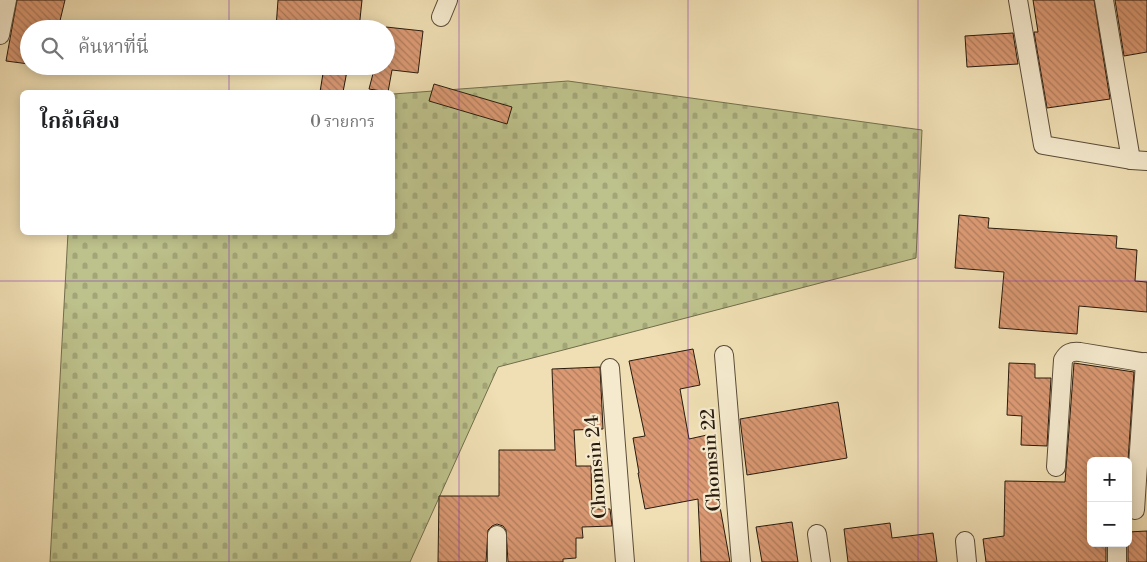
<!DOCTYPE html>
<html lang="th">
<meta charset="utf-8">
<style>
body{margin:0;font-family:"Libre Bodoni","Noto Serif Thai",serif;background:#f6f6f6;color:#202124}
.controls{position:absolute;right:15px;bottom:15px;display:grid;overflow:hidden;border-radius:8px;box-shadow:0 2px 12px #0003}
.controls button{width:45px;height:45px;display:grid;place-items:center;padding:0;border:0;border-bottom:1px solid #e0e0e0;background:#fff;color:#202124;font:25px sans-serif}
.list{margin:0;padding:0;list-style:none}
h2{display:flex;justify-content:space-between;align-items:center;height:65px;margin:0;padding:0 20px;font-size:21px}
h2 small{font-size:16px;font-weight:400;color:#757577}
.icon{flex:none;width:28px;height:28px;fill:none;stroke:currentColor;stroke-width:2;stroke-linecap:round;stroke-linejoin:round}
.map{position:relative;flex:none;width:1147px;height:562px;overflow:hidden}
.search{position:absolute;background:#fff;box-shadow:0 2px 12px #0003;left:20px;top:20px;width:375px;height:55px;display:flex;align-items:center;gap:12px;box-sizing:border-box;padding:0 18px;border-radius:28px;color:#757577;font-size:19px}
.panel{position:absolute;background:#fff;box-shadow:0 2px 12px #0003;left:20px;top:90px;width:375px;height:145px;border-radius:8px}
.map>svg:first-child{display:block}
.cemetery{fill:url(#cemetery-stones);stroke:#726e4c}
.building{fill:url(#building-back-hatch);stroke:#281b0e}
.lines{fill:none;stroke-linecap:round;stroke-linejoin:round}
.minor-casing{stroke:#5a4c38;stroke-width:20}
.minor{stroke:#f5eace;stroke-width:18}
.grid{fill:none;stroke:#7b2cbf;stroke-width:1;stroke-opacity:0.55}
.labels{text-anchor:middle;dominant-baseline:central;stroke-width:4.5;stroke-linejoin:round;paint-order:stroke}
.street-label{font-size:19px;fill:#281b0e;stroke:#f5eace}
</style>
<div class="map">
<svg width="1147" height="562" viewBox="0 0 1147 562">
<defs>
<pattern id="cemetery-stones" width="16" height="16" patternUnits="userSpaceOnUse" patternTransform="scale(1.25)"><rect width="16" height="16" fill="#bdc18b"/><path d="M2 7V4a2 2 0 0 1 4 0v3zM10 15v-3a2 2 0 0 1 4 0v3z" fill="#a2a577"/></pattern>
<pattern id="building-back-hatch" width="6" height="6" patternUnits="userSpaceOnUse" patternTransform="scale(1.25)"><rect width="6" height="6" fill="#da9973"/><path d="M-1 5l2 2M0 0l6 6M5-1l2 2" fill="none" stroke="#b17c5d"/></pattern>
</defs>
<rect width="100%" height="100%" fill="#f0dfb4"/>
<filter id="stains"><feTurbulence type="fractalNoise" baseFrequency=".004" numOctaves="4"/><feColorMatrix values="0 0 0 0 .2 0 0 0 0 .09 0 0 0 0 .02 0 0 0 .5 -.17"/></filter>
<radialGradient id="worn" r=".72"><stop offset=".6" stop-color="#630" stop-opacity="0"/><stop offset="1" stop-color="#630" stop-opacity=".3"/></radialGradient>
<!-- cemetery -->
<path class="cemetery" d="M 568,81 L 922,130 L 916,258 L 498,367 L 410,562 L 50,562 L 68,233 L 392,232 L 393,94 Z"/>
<!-- building -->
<g class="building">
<path d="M 17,0 L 65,0 L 58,29 L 29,29 L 29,64 L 6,61 Z"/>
<path d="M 278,0 L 362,0 L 359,29 L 276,28 Z"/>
<path d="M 1033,0 L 1094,0 L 1110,99 L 1047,108 L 1034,32 L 1038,32 Z"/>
<path d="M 1115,0 L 1147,0 L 1147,52 L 1124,56 Z"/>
<path d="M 386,27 L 423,31 L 418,73 L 392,70 L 388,92 L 369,89 L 375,66 L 386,66 Z"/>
<path d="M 1013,33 L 1018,64 L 967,67 L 965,36 Z"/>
<path d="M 324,67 L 347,71 L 343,92 L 320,92 Z"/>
<path d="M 434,84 L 512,107 L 507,124 L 429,101 Z"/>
<path d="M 959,215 L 989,218 L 988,228 L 1117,236 L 1116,248 L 1137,250 L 1135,281 L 1147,282 L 1147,312 L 1079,306 L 1077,334 L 999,328 L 1004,272 L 955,268 Z"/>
<path d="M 693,349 L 700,385 L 680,389 L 689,439 L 707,435 L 730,562 L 701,562 L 698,499 L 645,509 L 638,473 L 639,473 L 633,438 L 645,436 L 629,361 Z"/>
<path d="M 1009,363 L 1035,364 L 1035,378 L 1051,378 L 1047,446 L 1021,445 L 1022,416 L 1007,415 Z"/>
<path d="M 1074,363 L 1134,372 L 1128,461 L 1091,461 L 1091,543 L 1106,543 L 1106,562 L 986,562 L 983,539 L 1004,536 L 1005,481 L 1065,482 Z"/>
<path d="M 600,367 L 603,429 L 574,430 L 576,466 L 591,466 L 592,509 L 610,509 L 612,526 L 582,527 L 583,538 L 576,538 L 576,558 L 563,559 L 563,562 L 508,562 L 506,530 L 503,526 L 497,524 L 492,526 L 488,530 L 486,562 L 438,562 L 439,496 L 499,496 L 499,450 L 555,450 L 552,369 Z"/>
<path d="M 838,402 L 847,458 L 747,475 L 740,419 Z"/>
<path d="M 792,522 L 798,562 L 762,562 L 756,527 Z"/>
<path d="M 890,523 L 892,538 L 933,533 L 937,562 L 848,562 L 844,529 Z"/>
<path d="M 1147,531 L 1147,562 L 1128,562 L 1128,532 Z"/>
</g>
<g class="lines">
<defs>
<g id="minor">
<path d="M 1018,0 L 1043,145 L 1131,160 L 1147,161"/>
<path d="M 1104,0 L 1131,160"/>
<path d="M 441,17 L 448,0"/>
<path d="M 0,35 L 7,0"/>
<path d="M 724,355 L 741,562"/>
<path d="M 610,368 L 625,562"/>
<path d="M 1056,467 L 1063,360 C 1067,353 1071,351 1080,352 L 1147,363"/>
<path d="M 1135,510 L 1145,362"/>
<path d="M 817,534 L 821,562"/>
<path d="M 965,541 L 967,562"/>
<path d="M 1117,543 L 1117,562"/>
<path d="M 497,562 L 497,535"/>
</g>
</defs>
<!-- minor casing -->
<use href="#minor" class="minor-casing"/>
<!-- minor -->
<use href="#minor" class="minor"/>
</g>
<!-- grid -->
<path class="grid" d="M 229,0 L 229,29M 459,0 L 459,562M 688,0 L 688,562M 918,0 L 918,562M 229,66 L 229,92M 229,232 L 229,562M 0,281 L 1147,281"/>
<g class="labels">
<!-- street labels -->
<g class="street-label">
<text transform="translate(711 460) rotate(-94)">Chomsin 22</text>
<text transform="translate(596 467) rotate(-95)">Chomsin 24</text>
</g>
</g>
<rect width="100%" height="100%" filter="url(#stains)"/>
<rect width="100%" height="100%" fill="url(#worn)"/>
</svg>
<div class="controls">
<button>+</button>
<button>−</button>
</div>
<div class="search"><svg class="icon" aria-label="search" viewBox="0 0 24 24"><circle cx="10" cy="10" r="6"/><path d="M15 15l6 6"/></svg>ค้นหาที่นี่</div>
<section class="panel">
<h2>ใกล้เคียง<small>0 รายการ</small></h2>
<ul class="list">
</ul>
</section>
</div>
